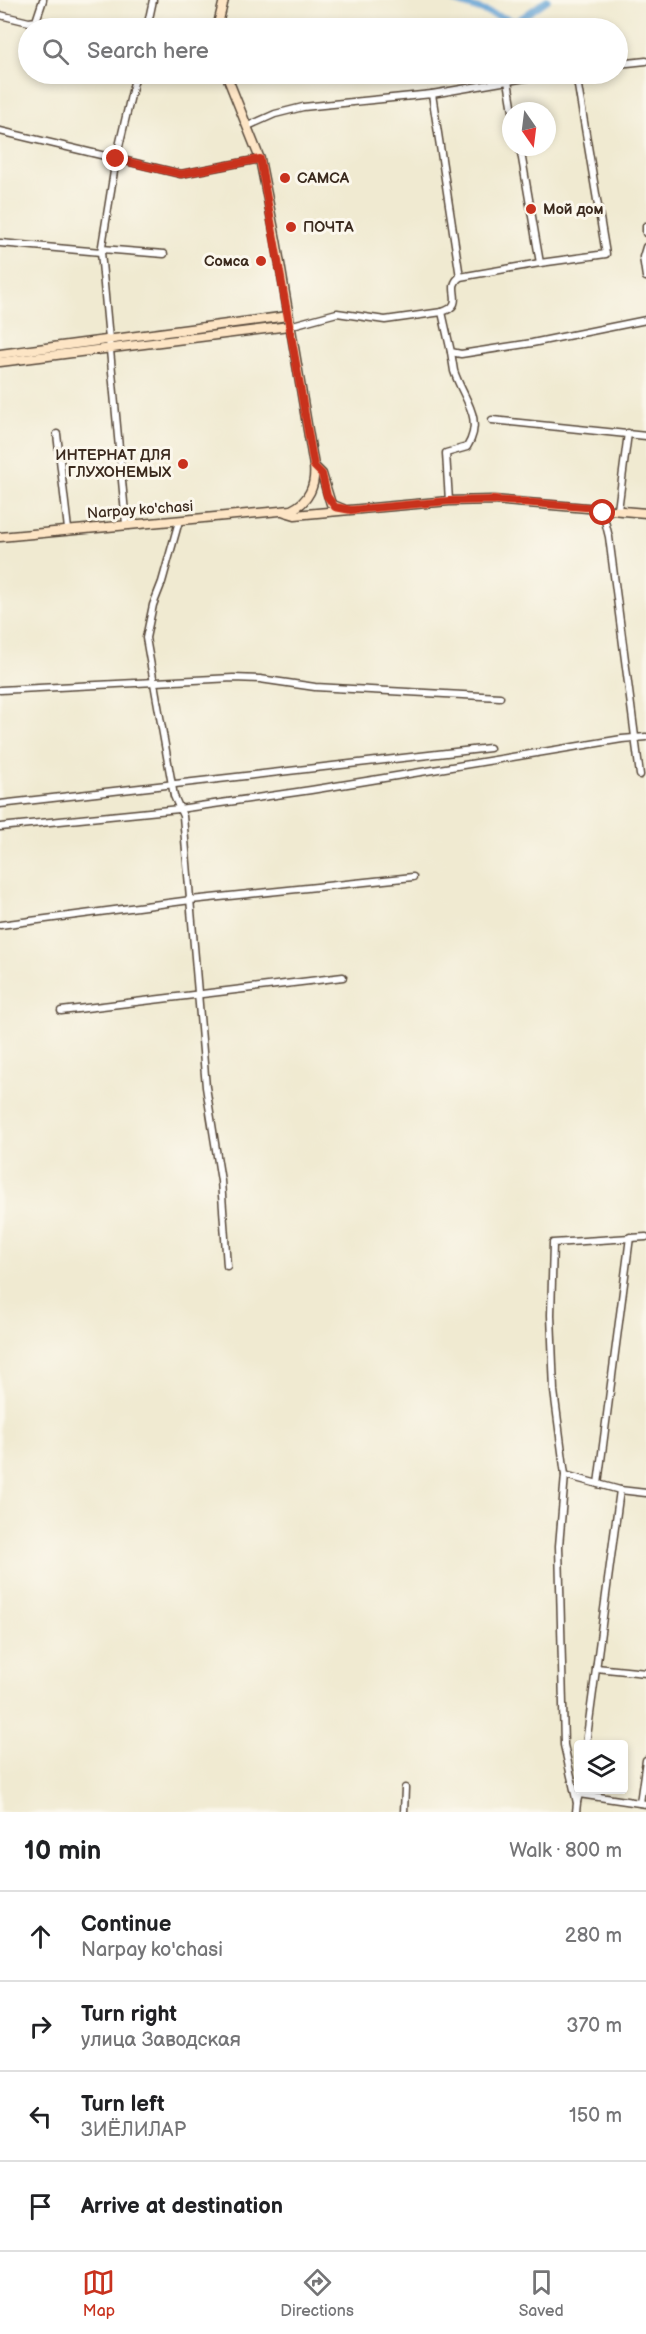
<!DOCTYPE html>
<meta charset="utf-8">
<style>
body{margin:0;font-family:"Balsamiq Sans",sans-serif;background:#f2f2f2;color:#202124}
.controls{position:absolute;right:18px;bottom:18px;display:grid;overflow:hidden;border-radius:6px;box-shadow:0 3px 9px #0003}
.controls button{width:54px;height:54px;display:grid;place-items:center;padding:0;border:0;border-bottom:2px solid #e0e0e0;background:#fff;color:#202124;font:30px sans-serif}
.compass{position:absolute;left:502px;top:102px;width:54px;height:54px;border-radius:50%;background:#fff;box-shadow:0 3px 9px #0003;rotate:166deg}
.stop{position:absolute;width:18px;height:18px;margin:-14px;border:4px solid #c8321e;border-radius:50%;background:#fff}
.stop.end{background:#c8321e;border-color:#fff;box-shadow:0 2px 6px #0008}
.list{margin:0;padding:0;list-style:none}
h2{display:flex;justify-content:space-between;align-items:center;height:78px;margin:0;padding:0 24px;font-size:26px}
h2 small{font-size:20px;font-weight:400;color:#757577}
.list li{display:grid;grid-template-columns:39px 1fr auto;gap:18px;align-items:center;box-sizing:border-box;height:90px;padding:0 24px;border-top:2px solid #e0e0e0}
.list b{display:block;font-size:22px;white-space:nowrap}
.list p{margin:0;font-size:20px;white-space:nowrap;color:#757577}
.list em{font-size:20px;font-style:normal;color:#757577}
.icon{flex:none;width:33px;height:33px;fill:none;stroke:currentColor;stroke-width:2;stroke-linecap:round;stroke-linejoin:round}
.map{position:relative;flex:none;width:646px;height:1812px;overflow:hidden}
.search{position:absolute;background:#fff;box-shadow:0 3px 9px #0003;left:18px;right:18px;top:18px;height:66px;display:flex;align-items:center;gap:15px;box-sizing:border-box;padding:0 21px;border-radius:33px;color:#757577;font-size:22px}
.sheet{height:438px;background:#fff}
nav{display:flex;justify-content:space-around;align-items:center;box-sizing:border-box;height:84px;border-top:2px solid #e0e0e0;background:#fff;font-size:16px;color:#757577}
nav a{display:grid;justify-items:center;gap:3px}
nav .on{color:#c8321e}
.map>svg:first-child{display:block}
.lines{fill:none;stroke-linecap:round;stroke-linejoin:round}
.canal{stroke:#61a0d3;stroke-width:7}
.street-casing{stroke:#564739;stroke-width:9}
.secondary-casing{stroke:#564739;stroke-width:11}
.street{stroke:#fff;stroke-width:6}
.secondary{stroke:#fde5c5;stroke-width:8}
.route{stroke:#c8321e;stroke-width:8}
.poi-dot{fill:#c8321e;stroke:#fbf7ec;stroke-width:2}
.labels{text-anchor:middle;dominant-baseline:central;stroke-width:6;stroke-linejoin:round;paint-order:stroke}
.poi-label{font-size:15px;font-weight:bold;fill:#3b2a1e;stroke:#fbf7ec;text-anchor:start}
.street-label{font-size:15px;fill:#3b2a1e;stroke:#fbf7ec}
</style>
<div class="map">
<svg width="646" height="1812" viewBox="0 0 646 1812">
<rect width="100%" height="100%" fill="#fbf7ec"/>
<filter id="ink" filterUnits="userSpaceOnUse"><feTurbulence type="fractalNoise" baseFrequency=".0167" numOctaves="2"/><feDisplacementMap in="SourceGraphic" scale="12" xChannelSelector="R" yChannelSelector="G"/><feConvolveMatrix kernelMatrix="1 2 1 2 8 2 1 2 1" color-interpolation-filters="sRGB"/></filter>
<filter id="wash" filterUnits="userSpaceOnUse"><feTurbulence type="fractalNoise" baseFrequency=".008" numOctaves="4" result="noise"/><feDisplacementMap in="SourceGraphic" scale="24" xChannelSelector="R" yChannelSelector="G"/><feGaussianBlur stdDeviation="1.35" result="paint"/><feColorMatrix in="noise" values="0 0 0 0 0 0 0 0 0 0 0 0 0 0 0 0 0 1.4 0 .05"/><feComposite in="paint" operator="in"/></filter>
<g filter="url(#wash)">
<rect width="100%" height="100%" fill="#f0ead1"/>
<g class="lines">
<!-- canal -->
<path class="canal" d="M 452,0 L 516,22 L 547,0"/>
</g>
</g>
<g filter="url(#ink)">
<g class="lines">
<defs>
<g id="street">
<path d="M 0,15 L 29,22 L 36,21 L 43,0"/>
<path d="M 147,28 L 153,0"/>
<path d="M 618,64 L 646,61"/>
<path d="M 508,81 L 513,111"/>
<path d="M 432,94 L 549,74"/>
<path d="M 248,126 L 275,114 L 303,107 L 432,94 L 460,277"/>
<path d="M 0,131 L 181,174 L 260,159"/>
<path d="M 520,147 L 540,263"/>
<path d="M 646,226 L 646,233"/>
<path d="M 0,243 L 101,252"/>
<path d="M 646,247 L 643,257 L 646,277"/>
<path d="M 102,249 L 164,254"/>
<path d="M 442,312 L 451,352 L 461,354 L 532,343 L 646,320"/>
<path d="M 289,326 L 337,313 L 385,320 L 442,312 C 468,304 444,288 460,277 L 540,263 L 606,254 L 576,74"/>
<path d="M 492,420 L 646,436"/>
<path d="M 57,434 L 68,529"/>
<path d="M 449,501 L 446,453 L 467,447 C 485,418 463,399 454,371 C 453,365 452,358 451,352"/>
<path d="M 598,509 L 603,513 L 609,537 L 640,775"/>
<path d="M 618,510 L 628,433"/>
<path d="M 179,521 L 162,582 L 153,605 L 146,638 L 174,796 L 183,816 L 206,1087 L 221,1181 L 227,1266"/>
<path d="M 126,524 L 101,252 L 116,159 L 136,74"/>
<path d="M 0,690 L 233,678 L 260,679 L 315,687 L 500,697"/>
<path d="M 0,804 C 163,784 327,768 490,748"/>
<path d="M 0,827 L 179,809 L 311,790 L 622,739 L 646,737"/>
<path d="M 0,925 L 191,900 L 413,877"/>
<path d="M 61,1011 L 343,977"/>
<path d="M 565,1475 L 620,1490 L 646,1493"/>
<path d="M 598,1484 L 630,1237"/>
<path d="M 596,1668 L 646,1673"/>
<path d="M 586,1744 L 620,1490"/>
<path d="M 577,1802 L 579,1794 L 646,1804"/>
<path d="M 640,1803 L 646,1760"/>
<path d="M 404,1812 L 405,1788"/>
<path d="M 576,1812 L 577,1803 L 564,1745 L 559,1546 L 565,1475 L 554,1391 L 551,1315 L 553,1243 L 646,1237"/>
</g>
<g id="secondary">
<path d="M 217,28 L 224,0"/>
<path d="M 0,354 L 288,316"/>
<path d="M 0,362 L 289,326"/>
<path d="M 314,466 L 322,474 L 331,504 L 343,509"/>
<path d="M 285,512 L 295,515 L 449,501 L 493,500 L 646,513"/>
<path d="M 0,537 L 291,510 C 309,502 316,485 314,466 L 276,240 L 260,159 L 226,74"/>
</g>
</defs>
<!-- street casing -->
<use href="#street" class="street-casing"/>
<!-- secondary casing -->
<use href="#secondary" class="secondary-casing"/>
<!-- street -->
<use href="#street" class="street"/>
<!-- secondary -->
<use href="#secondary" class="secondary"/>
</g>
</g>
<g class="lines" filter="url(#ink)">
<!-- route -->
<path class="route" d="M 116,159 L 181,174 L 260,159 L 314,466 L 322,474 L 327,496 L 335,507 L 351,510 L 449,501 L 493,500 L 598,508 L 603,513"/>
</g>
<!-- markers -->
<g class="poi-dot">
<circle cx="285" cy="178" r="6"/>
<circle cx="531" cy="209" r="6"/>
<circle cx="291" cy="227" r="6"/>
<circle cx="261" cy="261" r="6"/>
<circle cx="183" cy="464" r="6"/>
</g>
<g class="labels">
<!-- poi labels -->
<g class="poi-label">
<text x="297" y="178">САМСА</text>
<text x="543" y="209">Мой дом</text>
<text x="303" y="227">ПОЧТА</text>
<text x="249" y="261" text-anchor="end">Сомса</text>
<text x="171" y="455" text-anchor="end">ИНТЕРНАТ ДЛЯ<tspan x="171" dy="17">ГЛУХОНЕМЫХ</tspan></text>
</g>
<!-- street labels -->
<g class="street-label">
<text transform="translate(140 510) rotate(-4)">Narpay ko'chasi</text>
</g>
</g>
</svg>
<div class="controls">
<button><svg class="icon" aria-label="layers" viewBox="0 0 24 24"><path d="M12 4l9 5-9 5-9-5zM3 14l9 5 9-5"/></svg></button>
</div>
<svg class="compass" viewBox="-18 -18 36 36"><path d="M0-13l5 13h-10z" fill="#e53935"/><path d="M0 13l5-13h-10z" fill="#757577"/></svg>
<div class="stop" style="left:603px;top:513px"></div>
<div class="stop end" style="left:116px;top:159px"></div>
<div class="search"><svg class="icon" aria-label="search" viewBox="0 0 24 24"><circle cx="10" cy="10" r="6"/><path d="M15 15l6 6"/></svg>Search here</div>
</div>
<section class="sheet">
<h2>10 min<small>Walk · 800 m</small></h2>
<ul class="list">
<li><svg class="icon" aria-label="ahead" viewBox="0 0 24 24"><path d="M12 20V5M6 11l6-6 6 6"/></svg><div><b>Continue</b><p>Narpay ko'chasi</p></div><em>280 m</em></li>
<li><svg class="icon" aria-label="right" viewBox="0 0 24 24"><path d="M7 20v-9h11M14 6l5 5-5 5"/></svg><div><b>Turn right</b><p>улица Заводская</p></div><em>370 m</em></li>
<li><svg class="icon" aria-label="left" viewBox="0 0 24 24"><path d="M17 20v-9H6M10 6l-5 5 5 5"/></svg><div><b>Turn left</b><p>ЗИЁЛИЛАР</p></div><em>150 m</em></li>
<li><svg class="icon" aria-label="arrive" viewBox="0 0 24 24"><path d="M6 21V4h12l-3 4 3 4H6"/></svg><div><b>Arrive at destination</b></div></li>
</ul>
</section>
<nav>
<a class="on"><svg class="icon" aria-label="map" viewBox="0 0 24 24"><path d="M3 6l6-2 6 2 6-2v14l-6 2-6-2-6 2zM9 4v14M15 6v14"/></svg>Map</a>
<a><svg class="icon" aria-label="directions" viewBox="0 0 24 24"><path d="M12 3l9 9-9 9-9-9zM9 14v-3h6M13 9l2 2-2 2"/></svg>Directions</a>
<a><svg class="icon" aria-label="saved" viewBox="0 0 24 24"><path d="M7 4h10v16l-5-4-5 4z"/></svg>Saved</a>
</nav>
